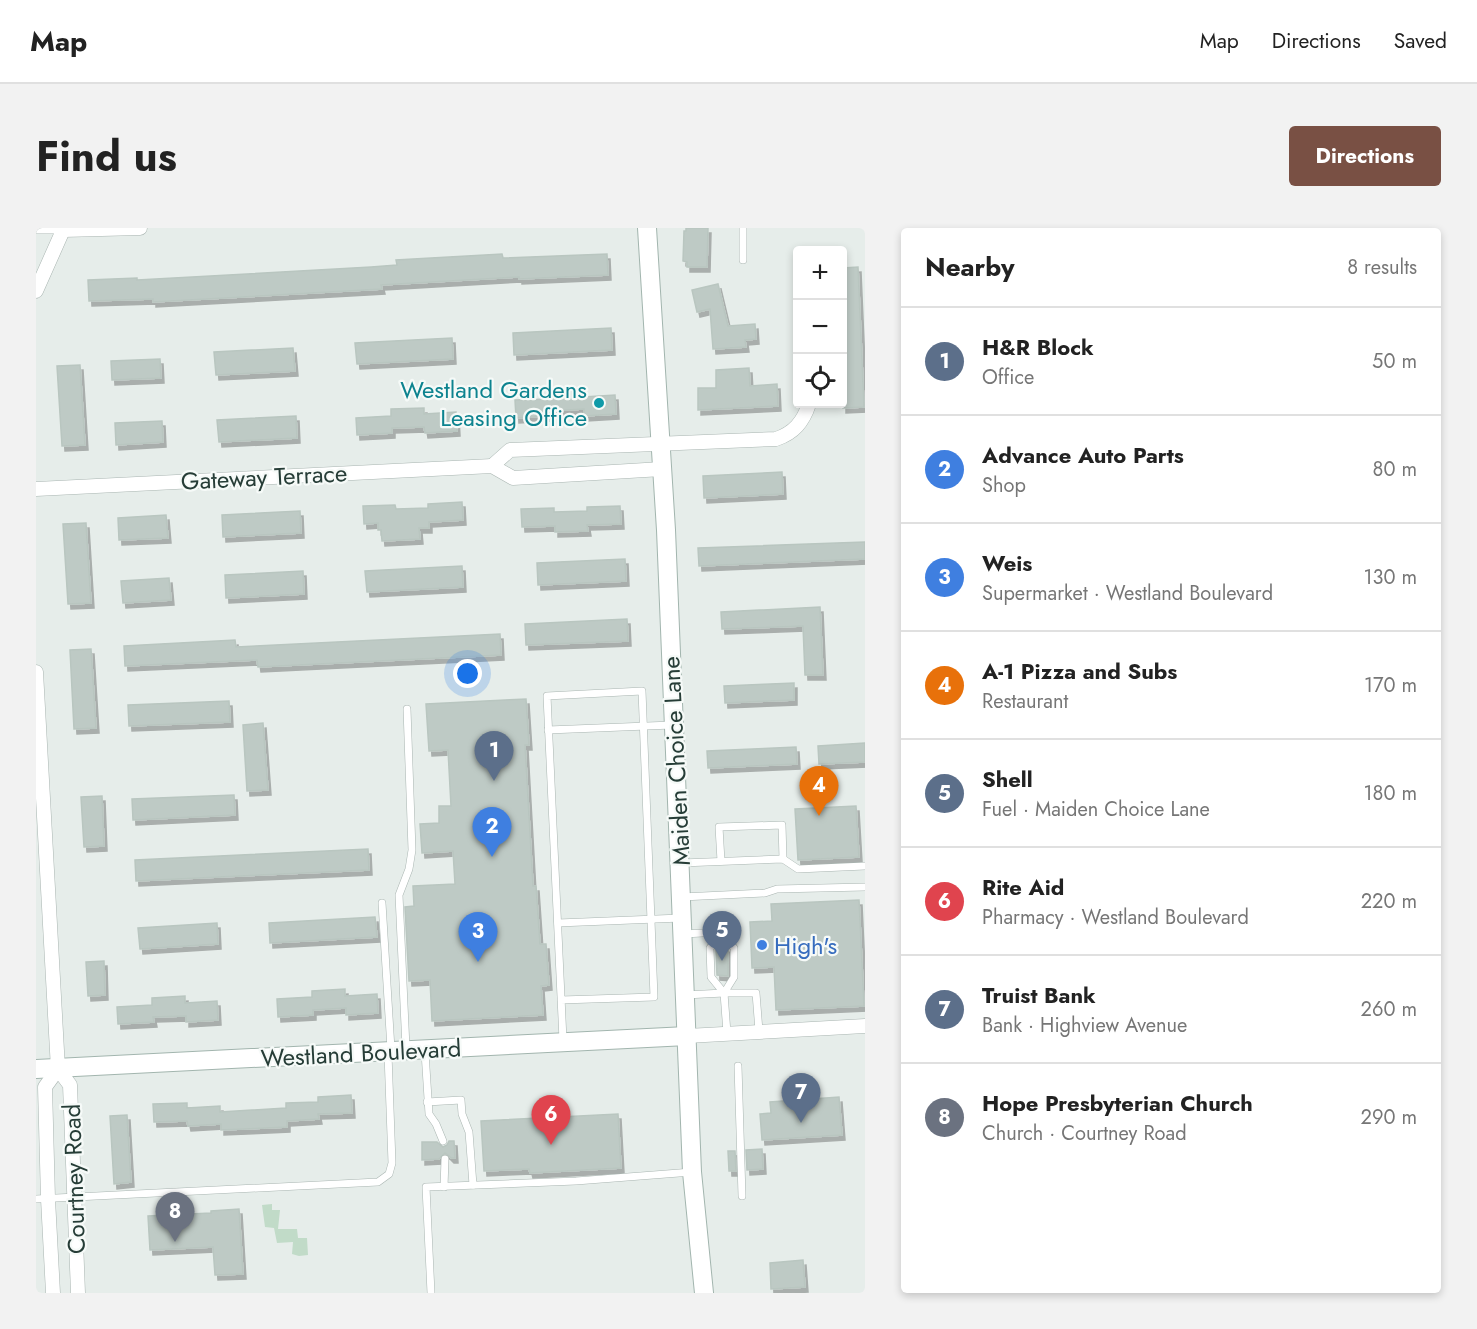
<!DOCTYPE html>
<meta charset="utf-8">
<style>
body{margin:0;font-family:Jost,sans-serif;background:#f2f2f2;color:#222}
.controls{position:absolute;right:18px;top:18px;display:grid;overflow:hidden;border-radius:6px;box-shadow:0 3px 9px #0003}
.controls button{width:54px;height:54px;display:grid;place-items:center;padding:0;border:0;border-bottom:2px solid #e0e0e0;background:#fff;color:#222;font:30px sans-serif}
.you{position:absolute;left:432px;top:446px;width:21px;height:21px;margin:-15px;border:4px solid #fff;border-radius:50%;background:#1a73e8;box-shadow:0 0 0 9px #1a73e833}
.badge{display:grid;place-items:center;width:39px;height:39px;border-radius:50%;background:#795044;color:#fff;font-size:20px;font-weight:700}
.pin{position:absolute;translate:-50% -50px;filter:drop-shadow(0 2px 3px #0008)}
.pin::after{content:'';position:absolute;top:32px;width:21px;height:18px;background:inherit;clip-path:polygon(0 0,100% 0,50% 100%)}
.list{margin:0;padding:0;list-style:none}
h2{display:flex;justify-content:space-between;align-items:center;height:78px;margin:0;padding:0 24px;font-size:26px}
h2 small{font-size:20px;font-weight:400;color:#767676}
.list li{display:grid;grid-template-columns:39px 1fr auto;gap:18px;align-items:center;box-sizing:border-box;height:108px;padding:0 24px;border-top:2px solid #e0e0e0}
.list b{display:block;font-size:22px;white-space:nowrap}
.list p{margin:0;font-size:20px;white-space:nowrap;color:#767676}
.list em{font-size:20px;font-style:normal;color:#767676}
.icon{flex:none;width:33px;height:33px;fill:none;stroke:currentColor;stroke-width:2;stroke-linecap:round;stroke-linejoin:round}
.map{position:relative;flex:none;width:829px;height:1065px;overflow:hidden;border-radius:6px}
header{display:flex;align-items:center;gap:36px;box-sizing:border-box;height:84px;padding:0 30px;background:#fff;border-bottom:2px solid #e0e0e0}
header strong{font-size:28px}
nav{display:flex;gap:33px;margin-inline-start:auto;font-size:21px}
.intro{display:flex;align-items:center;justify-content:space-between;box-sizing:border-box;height:144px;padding:0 36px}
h1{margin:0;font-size:42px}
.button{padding:15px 27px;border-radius:6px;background:#795044;color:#fff;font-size:21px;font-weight:700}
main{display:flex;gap:36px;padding:0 36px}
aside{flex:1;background:#fff;border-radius:6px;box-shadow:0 3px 9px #0003}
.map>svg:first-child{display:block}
.green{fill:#c1dbc8}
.building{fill:#becac5;stroke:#b9c6c0;stroke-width:1.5;filter:url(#shadow)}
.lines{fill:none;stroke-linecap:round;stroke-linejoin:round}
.lane-casing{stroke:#a9b5b1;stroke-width:8}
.street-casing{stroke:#a9b5b1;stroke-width:15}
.secondary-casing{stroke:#a2b5ae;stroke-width:20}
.lane{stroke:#fff;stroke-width:7}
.street{stroke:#fff;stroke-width:14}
.secondary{stroke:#fff;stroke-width:18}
.culture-dot{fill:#0f9aa8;stroke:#f6faf8;stroke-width:2}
.shop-dot{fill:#3f7fe0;stroke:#f6faf8;stroke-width:2}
.labels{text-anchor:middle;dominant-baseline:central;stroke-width:4.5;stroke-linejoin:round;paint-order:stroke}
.culture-label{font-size:24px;fill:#0d838f;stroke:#f6faf8;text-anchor:end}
.street-label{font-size:24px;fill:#263d37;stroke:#f6faf8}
.shop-label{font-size:24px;fill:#366cbe;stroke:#f6faf8;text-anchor:start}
</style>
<header>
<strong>Map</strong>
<nav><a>Map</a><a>Directions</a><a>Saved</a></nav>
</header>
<div class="intro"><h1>Find us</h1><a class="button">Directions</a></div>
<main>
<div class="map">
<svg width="829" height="1065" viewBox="0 0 829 1065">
<defs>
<filter id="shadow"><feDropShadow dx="3" dy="5" stdDeviation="0" flood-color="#0004"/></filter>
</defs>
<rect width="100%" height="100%" fill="#e6edea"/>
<!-- green -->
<path class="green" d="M 236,976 L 236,982 L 244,982 L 242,1001 L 261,1001 L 262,1010 L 271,1010 L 272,1027 L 263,1028 L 256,1026 L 257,1014 L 241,1015 L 238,1000 L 229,999 L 226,977 Z"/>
<!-- building -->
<g class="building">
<path d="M 650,0 L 672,0 L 671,39 L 651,39 L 651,34 L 647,33 L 648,3 L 650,3 Z"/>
<path d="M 466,26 L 467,30 L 571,26 L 572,47 L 483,51 L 483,49 L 345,57 L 346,61 L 117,74 L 117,71 L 53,73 L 52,52 L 101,50 L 101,52 L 335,39 L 361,37 L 360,32 Z"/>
<path d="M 822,39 L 828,179 L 807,180 L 807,40 Z"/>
<path d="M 682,56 L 692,98 L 719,96 L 720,111 L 709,112 L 710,119 L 677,121 L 674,81 L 661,84 L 656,62 Z"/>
<path d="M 575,100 L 576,122 L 478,127 L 477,105 Z"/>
<path d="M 416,110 L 417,131 L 321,136 L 319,115 Z"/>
<path d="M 257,120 L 259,143 L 180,147 L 178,124 Z"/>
<path d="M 124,131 L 125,150 L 76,152 L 75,133 Z"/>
<path d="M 44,137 L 49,217 L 26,218 L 21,138 Z"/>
<path d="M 713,140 L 714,158 L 741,156 L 742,178 L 662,182 L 662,160 L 680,160 L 680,142 Z"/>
<path d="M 546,162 L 547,169 L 579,167 L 580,186 L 548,188 L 548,181 L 515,183 L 515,188 L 480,190 L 479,172 L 514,171 L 514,164 Z"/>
<path d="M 388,180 L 388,186 L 420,184 L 421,203 L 389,205 L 388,199 L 356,200 L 356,205 L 321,207 L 320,190 L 355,188 L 355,181 Z"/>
<path d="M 260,188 L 261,210 L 183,214 L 181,192 Z"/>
<path d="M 126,193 L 127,214 L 80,217 L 79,195 Z"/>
<path d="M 746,244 L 747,266 L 668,270 L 667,248 Z"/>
<path d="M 426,274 L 427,292 L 393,294 L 393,300 L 383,300 L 384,311 L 346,313 L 345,302 L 342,302 L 342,295 L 328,296 L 327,278 L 359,277 L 360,281 L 392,280 L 392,276 Z"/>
<path d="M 584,278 L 585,296 L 551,297 L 552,303 L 519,304 L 519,298 L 486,299 L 485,281 L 518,280 L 518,284 L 551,283 L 551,279 Z"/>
<path d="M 264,283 L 265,305 L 187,309 L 186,287 Z"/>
<path d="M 130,287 L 132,310 L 83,312 L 82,290 Z"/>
<path d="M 50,295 L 55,375 L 32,376 L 27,296 Z"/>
<path d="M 829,314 L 829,331 L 663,338 L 662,320 Z"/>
<path d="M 589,331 L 590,353 L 502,357 L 501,335 Z"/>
<path d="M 426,338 L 427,359 L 331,364 L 329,343 Z"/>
<path d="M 267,343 L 268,366 L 190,370 L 189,347 Z"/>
<path d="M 133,350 L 135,372 L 87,375 L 85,353 Z"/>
<path d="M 784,379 L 787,447 L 769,447 L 767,398 L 686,401 L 685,384 Z"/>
<path d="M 591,391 L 592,413 L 490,417 L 489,396 Z"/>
<path d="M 464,406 L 465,427 L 222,439 L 221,432 L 89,438 L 88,418 L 199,412 L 200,419 Z"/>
<path d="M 55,421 L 60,500 L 38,501 L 34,422 Z"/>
<path d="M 758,455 L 758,472 L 689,475 L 688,458 Z"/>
<path d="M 490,471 L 493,517 L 489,517 L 497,658 L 500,658 L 504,716 L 510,716 L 513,757 L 505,758 L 507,787 L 396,793 L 394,752 L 373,753 L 369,679 L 378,678 L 377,658 L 419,656 L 417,623 L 386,625 L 384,596 L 403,595 L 403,578 L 415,578 L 412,522 L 393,523 L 390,476 Z"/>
<path d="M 193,473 L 194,494 L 93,498 L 92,477 Z"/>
<path d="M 227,495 L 232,562 L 211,563 L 207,497 Z"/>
<path d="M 829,515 L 829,534 L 783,536 L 782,518 Z"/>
<path d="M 760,519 L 761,536 L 672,540 L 671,523 Z"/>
<path d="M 198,567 L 199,587 L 97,592 L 96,571 Z"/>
<path d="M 66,568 L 68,618 L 48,619 L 45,569 Z"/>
<path d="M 820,578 L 823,629 L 762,632 L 759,581 Z"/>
<path d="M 332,621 L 333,642 L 100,653 L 99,632 Z"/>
<path d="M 823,672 L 828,778 L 740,782 L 738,739 L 716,740 L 714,694 L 736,693 L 735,676 Z"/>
<path d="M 339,689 L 341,709 L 234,715 L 233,695 Z"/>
<path d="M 181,695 L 182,716 L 104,721 L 102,700 Z"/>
<path d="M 682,719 L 690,719 L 692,722 L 692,748 L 681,747 L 680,722 Z"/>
<path d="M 68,733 L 69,767 L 52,768 L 50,734 Z"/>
<path d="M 309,761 L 309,768 L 341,766 L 342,785 L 310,787 L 310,780 L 277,782 L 277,787 L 242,789 L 241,771 L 276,769 L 276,763 Z"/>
<path d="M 149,768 L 149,775 L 181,773 L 182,792 L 150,794 L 150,788 L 117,789 L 118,794 L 82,796 L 81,779 L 116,777 L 116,770 Z"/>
<path d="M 315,867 L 316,885 L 282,886 L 283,891 L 251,893 L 251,899 L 185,902 L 185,896 L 152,898 L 151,893 L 118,894 L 117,876 L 151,875 L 151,880 L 184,878 L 184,884 L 250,880 L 250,875 L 282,874 L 282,869 Z"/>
<path d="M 803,869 L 806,907 L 726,912 L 724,886 L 735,885 L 734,874 Z"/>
<path d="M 582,886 L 585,940 L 494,945 L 493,941 L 448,943 L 445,893 Z"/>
<path d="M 91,887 L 95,954 L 78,956 L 74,888 Z"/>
<path d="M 413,913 L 418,913 L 419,930 L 415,930 L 412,927 L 409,925 L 403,931 L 386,932 L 386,914 L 401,914 L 407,919 L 411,917 Z"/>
<path d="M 726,921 L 727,941 L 711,942 L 710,922 Z"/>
<path d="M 692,923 L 699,923 L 700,943 L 693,943 Z"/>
<path d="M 203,981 L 207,1046 L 179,1047 L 177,1019 L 114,1022 L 112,988 L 175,985 L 175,983 Z"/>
<path d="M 767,1032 L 769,1059 L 735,1061 L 734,1035 Z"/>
</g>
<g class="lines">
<defs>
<g id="lane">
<path d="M 0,2 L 27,2"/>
<path d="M 707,32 L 707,0"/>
<path d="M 512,502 L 636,497"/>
<path d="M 685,633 L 683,599 L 746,597 L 747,631"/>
<path d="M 646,635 L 747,631 L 762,641 L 829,638"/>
<path d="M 646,669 L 729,665 L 741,661 L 829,659"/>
<path d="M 346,675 L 355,821"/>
<path d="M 522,695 L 645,690"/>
<path d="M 686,704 L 674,720 L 675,749 L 688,765"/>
<path d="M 686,704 L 698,720 L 698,749 L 688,765"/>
<path d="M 647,706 L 686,704"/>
<path d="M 649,767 L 688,765"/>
<path d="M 525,772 L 618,769 L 606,463 L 511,468 L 527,812"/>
<path d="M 691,805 L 688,765 L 720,765 L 723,803"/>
<path d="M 370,820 L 363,667 L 373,641 L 376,622 L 371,481"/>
<path d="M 389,824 L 393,886 L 400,896 L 407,913"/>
<path d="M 702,838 L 706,968"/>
<path d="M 391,874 L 425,872 L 426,886 L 433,904 L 437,957"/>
<path d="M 408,959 L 409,931"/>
<path d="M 0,971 L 342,954 L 353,946 L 356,935 L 352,826"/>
<path d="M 395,1065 L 390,959 L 540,953 L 656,944"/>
</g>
<g id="street">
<path d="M 27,2 L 104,0"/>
<path d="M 0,63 L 28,0"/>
<path d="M 456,238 L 474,222 L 740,211 C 758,205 767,194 773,176"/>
<path d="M 0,261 L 456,238 L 477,250 L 626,241"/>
<path d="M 0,444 L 22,841 L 34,857 L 42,1065"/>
<path d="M 651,808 L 829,798"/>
<path d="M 17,1065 L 12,971 L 9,859 L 22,841"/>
</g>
<g id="secondary">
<path d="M 611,0 L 630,302 L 656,944 L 668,1065"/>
<path d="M 0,841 L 651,808"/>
</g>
</defs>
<!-- lane casing -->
<use href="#lane" class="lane-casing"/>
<!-- street casing -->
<use href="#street" class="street-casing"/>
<!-- secondary casing -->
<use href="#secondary" class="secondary-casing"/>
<!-- lane -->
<use href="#lane" class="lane"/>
<!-- street -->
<use href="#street" class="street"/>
<!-- secondary -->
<use href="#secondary" class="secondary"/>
</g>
<!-- markers -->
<circle class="culture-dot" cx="563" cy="175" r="6"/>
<circle class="shop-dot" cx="726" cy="717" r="6"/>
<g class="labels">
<!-- culture labels -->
<g class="culture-label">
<text x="551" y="161">Westland Gardens<tspan x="551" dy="28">Leasing Office</tspan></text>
</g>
<!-- street labels -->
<g class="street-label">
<text transform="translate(228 249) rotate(-3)">Gateway Terrace</text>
<text transform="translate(640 533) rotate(-93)">Maiden Choice Lane</text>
<text transform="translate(325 825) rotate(-3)">Westland Boulevard</text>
<text transform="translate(38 951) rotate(-92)">Courtney Road</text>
</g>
<!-- shop labels -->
<g class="shop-label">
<text x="738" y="717">High's</text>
</g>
</g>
</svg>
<div class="controls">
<button>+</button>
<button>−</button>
<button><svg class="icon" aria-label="locate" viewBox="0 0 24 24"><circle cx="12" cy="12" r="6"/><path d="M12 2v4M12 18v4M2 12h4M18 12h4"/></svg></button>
</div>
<div class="you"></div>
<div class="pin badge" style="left:458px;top:553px;background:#5c6f8a">1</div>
<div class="pin badge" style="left:456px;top:629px;background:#3f7fe0">2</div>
<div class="pin badge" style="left:442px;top:734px;background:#3f7fe0">3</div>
<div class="pin badge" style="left:783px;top:588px;background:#e8710a">4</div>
<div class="pin badge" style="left:686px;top:733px;background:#5c6f8a">5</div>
<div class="pin badge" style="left:515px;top:917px;background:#e0444e">6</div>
<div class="pin badge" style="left:765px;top:895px;background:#5c6f8a">7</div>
<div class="pin badge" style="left:139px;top:1014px;background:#6b7280">8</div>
</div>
<aside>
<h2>Nearby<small>8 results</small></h2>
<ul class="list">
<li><span class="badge" style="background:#5c6f8a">1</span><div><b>H&amp;R Block</b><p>Office</p></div><em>50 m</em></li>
<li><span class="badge" style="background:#3f7fe0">2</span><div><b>Advance Auto Parts</b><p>Shop</p></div><em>80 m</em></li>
<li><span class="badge" style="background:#3f7fe0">3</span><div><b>Weis</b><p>Supermarket · Westland Boulevard</p></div><em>130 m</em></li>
<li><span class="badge" style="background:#e8710a">4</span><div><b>A-1 Pizza and Subs</b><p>Restaurant</p></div><em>170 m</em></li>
<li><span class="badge" style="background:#5c6f8a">5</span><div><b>Shell</b><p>Fuel · Maiden Choice Lane</p></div><em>180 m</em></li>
<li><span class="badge" style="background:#e0444e">6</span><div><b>Rite Aid</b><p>Pharmacy · Westland Boulevard</p></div><em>220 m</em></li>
<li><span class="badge" style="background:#5c6f8a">7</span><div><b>Truist Bank</b><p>Bank · Highview Avenue</p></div><em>260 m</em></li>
<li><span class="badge" style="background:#6b7280">8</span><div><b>Hope Presbyterian Church</b><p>Church · Courtney Road</p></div><em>290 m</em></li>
</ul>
</aside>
</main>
